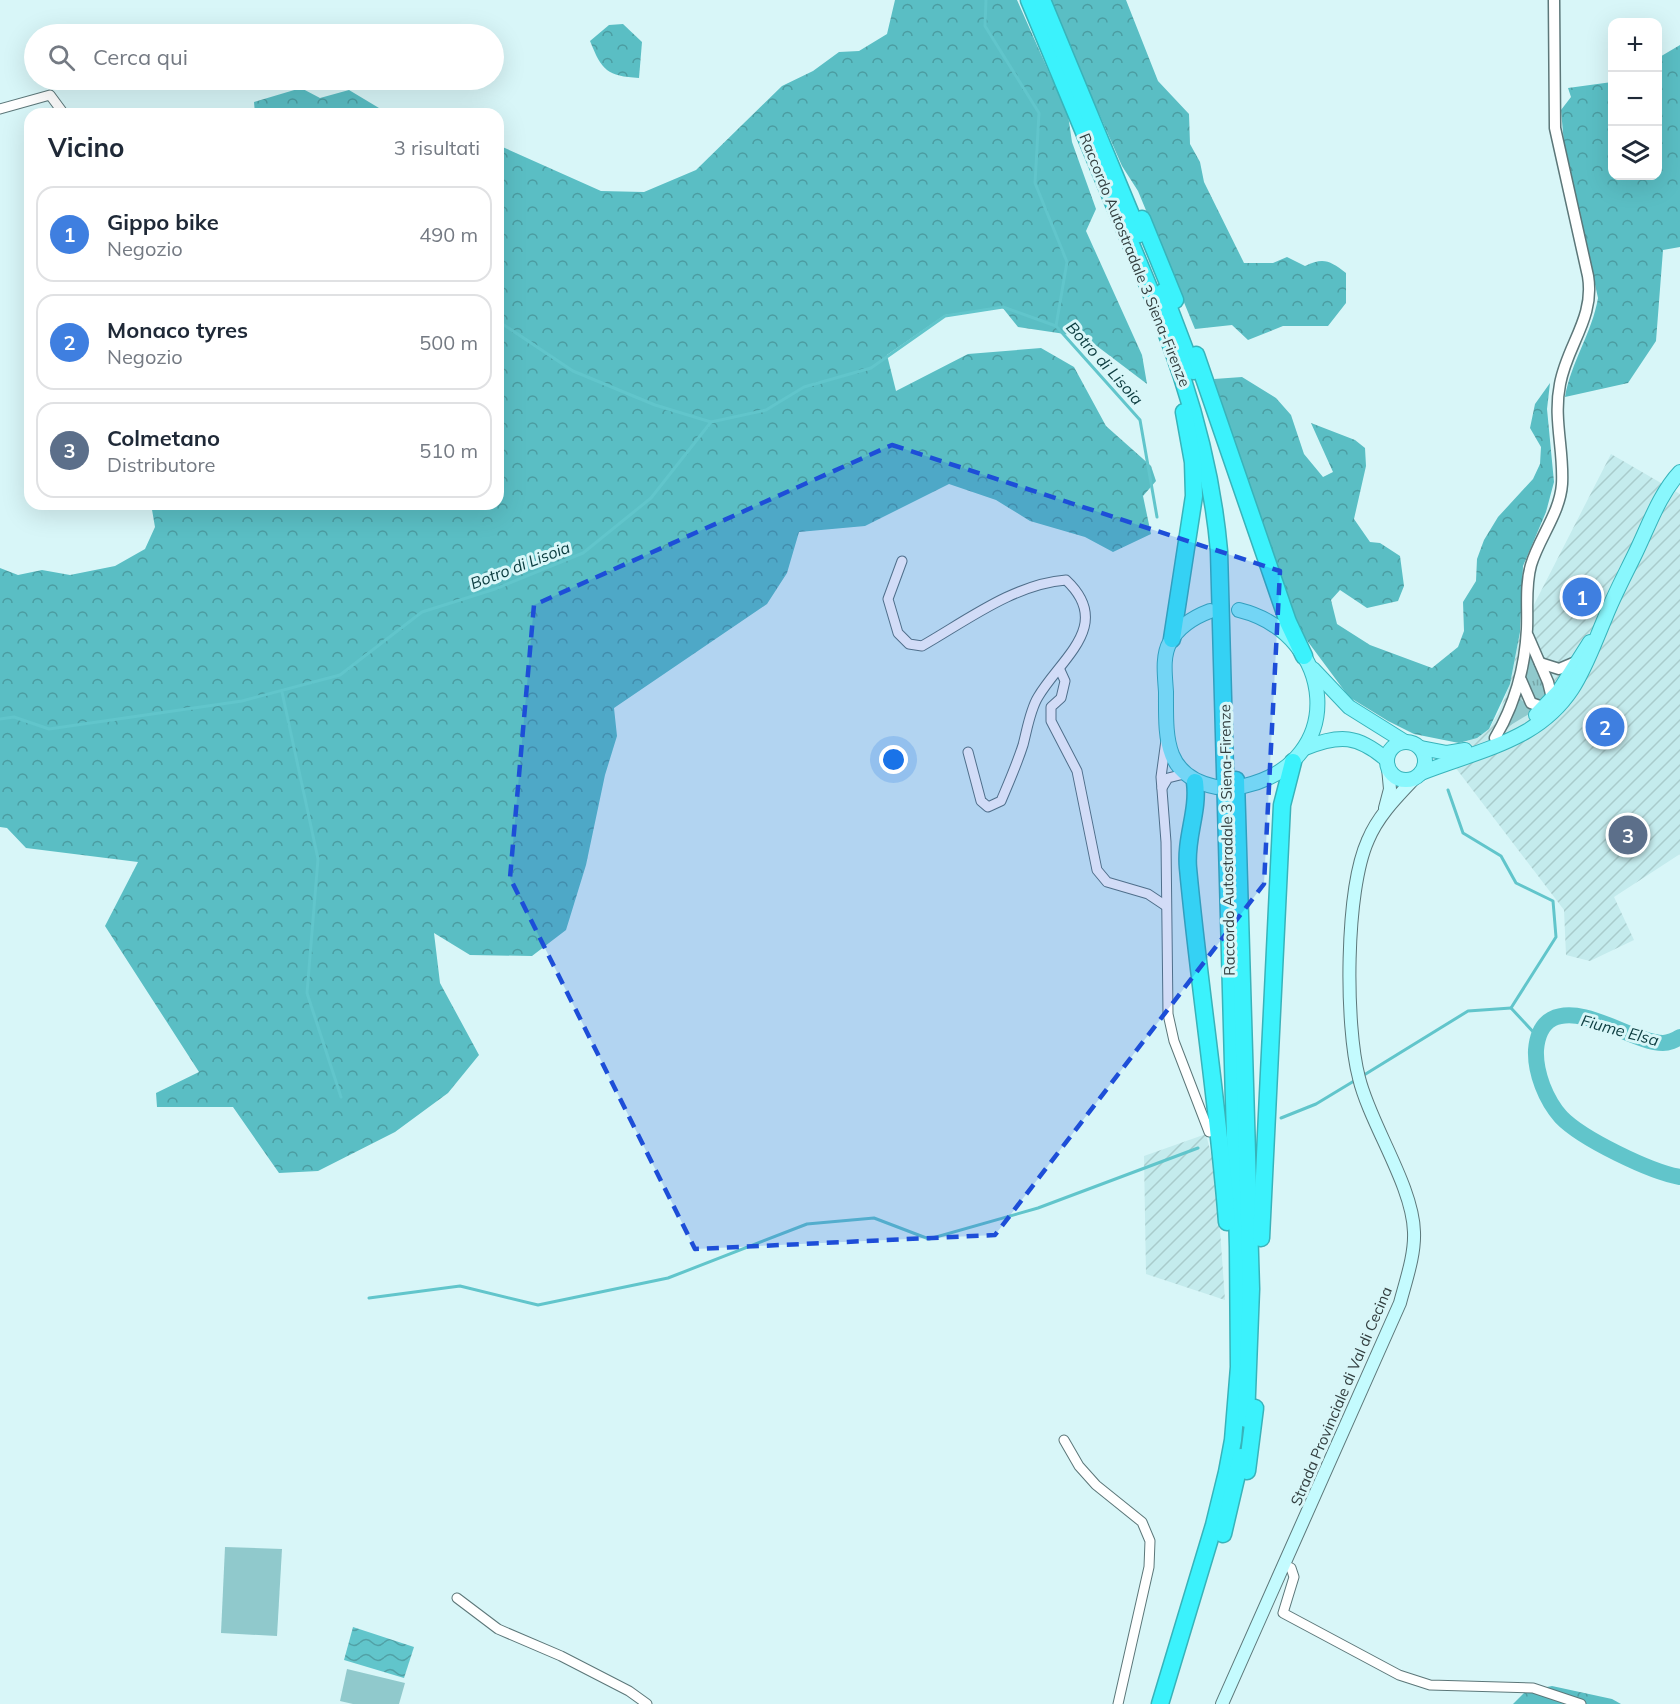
<!DOCTYPE html>
<html lang="it">
<meta charset="utf-8">
<style>
body{margin:0;font-family:Mulish,sans-serif;background:#f2f2f3;color:#1f2937}
.controls{position:absolute;right:18px;top:18px;display:grid;overflow:hidden;border-radius:12px;box-shadow:0 6px 24px #0002}
.controls button{width:54px;height:54px;display:grid;place-items:center;padding:0;border:0;border-bottom:2px solid #e0e1e3;background:#fff;color:#1f2937;font:30px sans-serif}
.you{position:absolute;left:894px;top:760px;width:21px;height:21px;margin:-15px;border:4px solid #fff;border-radius:50%;background:#1a73e8;box-shadow:0 0 0 9px #1a73e833}
.badge{display:grid;place-items:center;width:39px;height:39px;border-radius:50%;background:#0f766e;color:#fff;font-size:20px;font-weight:700}
.pin{position:absolute;translate:-50% -50%;border:3px solid #fff;box-shadow:0 2px 6px #0006}
.list{margin:0;padding:0;list-style:none}
h2{display:flex;justify-content:space-between;align-items:center;height:78px;margin:0;padding:0 24px;font-size:26px}
h2 small{font-size:20px;font-weight:400;color:#747a83}
.list li{display:grid;grid-template-columns:39px 1fr auto;gap:18px;align-items:center;box-sizing:border-box;height:96px;margin:0 12px 12px;padding:0 12px;border:2px solid #e0e1e3;border-radius:18px}
.list b{display:block;font-size:22px;white-space:nowrap}
.list p{margin:0;font-size:20px;white-space:nowrap;color:#747a83}
.list em{font-size:20px;font-style:normal;color:#747a83}
.icon{flex:none;width:33px;height:33px;fill:none;stroke:currentColor;stroke-width:2;stroke-linecap:round;stroke-linejoin:round}
.map{position:relative;flex:none;width:1680px;height:1704px;overflow:hidden}
.search{position:absolute;background:#fff;box-shadow:0 6px 24px #0002;left:24px;top:24px;width:480px;height:66px;display:flex;align-items:center;gap:15px;box-sizing:border-box;padding:0 21px;border-radius:33px;color:#747a83;font-size:22px}
.panel{position:absolute;background:#fff;box-shadow:0 6px 24px #0002;left:24px;top:108px;width:480px;height:402px;border-radius:18px}
.map>svg:first-child{display:block}
.industrial{fill:url(#industrial-furrows)}
.grass{fill:url(#grass-tufts)}
.forest{fill:url(#forest-crowns)}
.park{fill:#90c9cc}
.water{fill:url(#water-waves)}
.lines{fill:none;stroke-linecap:round;stroke-linejoin:round}
.stream{stroke:#61c5cb;stroke-width:3}
.river{stroke:#61c5cb;stroke-width:16}
.minor-casing{stroke:#5c7779;stroke-width:11}
.tertiary-casing{stroke:#5c7779;stroke-width:13}
.secondary-casing{stroke:#5c7779;stroke-width:14}
.primary-casing{stroke:#38b3ba;stroke-width:16}
.motorway-casing{stroke:#38b3ba;stroke-width:19}
.minor{stroke:#fff;stroke-width:9}
.tertiary{stroke:#fff;stroke-width:10}
.secondary{stroke:#c4fbfe;stroke-width:12}
.primary{stroke:#89f7fd;stroke-width:14}
.motorway{stroke:#3bf2fc;stroke-width:16}
.marked{fill:#1d4ed8;fill-opacity:0.2;stroke:#1d4ed8;stroke-width:4.5;stroke-dasharray:12 8;stroke-linejoin:round}
.labels{text-anchor:middle;dominant-baseline:central;stroke-width:6;stroke-linejoin:round;paint-order:stroke}
.street-label{font-size:15px;fill:#323e3f;stroke:#d8f6f8}
.water-label{font-size:16px;font-style:italic;fill:#0b3c3f;stroke:#d8f6f8}
</style>
<div class="map">
<svg width="1680" height="1704" viewBox="0 0 1680 1704">
<defs>
<pattern id="industrial-furrows" width="10" height="10" patternUnits="userSpaceOnUse" patternTransform="scale(1.5)"><rect width="10" height="10" fill="#c4ebed"/><path d="M-1 1l2-2M0 10L10 0M9 11l2-2" fill="none" stroke="#a9cbcc"/></pattern>
<pattern id="grass-tufts" width="24" height="20" patternUnits="userSpaceOnUse" patternTransform="scale(1.5)"><rect width="24" height="20" fill="#90c9cc"/><path d="M3 7l-1-3M5 7V3M7 7l1-3M15 17l-1-3M17 17v-4M19 17l1-3" fill="none" stroke="#76a5a7"/></pattern>
<pattern id="forest-crowns" width="20" height="18" patternUnits="userSpaceOnUse" patternTransform="scale(1.5)"><rect width="20" height="18" fill="#5abec4"/><path d="M2 6a3 3 0 1 1 6 0M12 15a3 3 0 1 1 6 0" fill="none" stroke="#4b9ca1"/></pattern>
<pattern id="water-waves" width="16" height="10" patternUnits="userSpaceOnUse" patternTransform="scale(1.5)"><rect width="16" height="10" fill="#61c5cb"/><path d="M0 5q4-4 8 0t8 0" fill="none" stroke="#51a1a6"/></pattern>
</defs>
<rect width="100%" height="100%" fill="#d8f6f8"/>
<!-- industrial -->
<g class="industrial">
<path d="M 1611,454 L 1680,494 L 1680,854 L 1614,897 L 1634,940 L 1590,961 L 1566,955 L 1564,910 L 1455,767 L 1459,743 L 1468,741 L 1489,729 L 1500,710 L 1510,684 L 1520,632 Z"/>
<path d="M 1206,1134 L 1216,1174 L 1225,1300 L 1146,1274 L 1144,1156 Z"/>
</g>
<!-- grass -->
<g class="grass">
<path d="M 1529,654 L 1541,672 L 1547,694 L 1544,702 L 1533,698 L 1526,685 Z"/>
<path d="M 1519,698 L 1534,711 L 1509,726 L 1507,723 Z"/>
</g>
<!-- forest -->
<g class="forest">
<path d="M 895,0 L 1017,0 L 1068,115 L 1072,142 L 1096,209 L 1086,231 L 1142,355 L 1147,384 L 1085,337 L 1018,327 L 1002,307 L 945,315 L 887,355 L 896,391 L 968,354 L 1041,348 L 1074,367 L 1106,426 L 1151,466 L 1156,481 L 1143,496 L 1151,534 L 1113,552 L 1085,537 L 1030,521 L 996,500 L 949,484 L 865,526 L 799,532 L 787,573 L 767,604 L 614,708 L 617,736 L 605,775 L 586,865 L 566,930 L 532,956 L 470,955 L 434,933 L 440,983 L 479,1055 L 448,1093 L 395,1132 L 318,1171 L 279,1173 L 233,1107 L 157,1107 L 156,1093 L 199,1072 L 105,926 L 138,862 L 26,848 L 7,828 L 0,827 L 0,568 L 18,575 L 42,570 L 70,575 L 115,566 L 145,549 L 155,527 L 151,504 L 498,504 L 498,145 L 601,191 L 644,192 L 696,170 L 782,86 L 813,71 L 839,52 L 859,51 L 887,34 Z"/>
<path d="M 1049,0 L 1126,0 L 1158,81 L 1189,114 L 1190,144 L 1200,162 L 1204,182 L 1244,263 L 1273,263 L 1287,257 L 1305,266 C 1324,257 1330,261 1346,273 L 1346,303 L 1328,326 L 1283,326 L 1248,340 L 1232,325 L 1195,329 L 1138,191 L 1122,166 Z"/>
<path d="M 623,24 L 642,42 L 639,78 C 607,76 602,71 590,41 L 609,25 Z"/>
<path d="M 1680,45 L 1680,247 L 1663,250 L 1656,341 L 1628,383 L 1565,397 C 1571,362 1592,333 1598,298 L 1564,144 L 1561,110 L 1571,97 L 1568,88 L 1612,82 L 1612,176 L 1658,176 L 1658,58 Z"/>
<path d="M 301,88 L 320,98 L 349,90 L 384,111 L 459,114 L 255,114 L 254,102 Z"/>
<path d="M 1242,377 L 1276,398 L 1291,415 L 1304,454 L 1323,477 L 1333,472 L 1311,423 L 1355,440 L 1365,448 L 1366,466 L 1354,519 L 1370,542 L 1380,543 L 1400,556 L 1404,586 L 1398,601 L 1367,608 L 1340,590 L 1331,600 L 1337,624 L 1370,645 L 1432,668 L 1458,647 L 1464,631 L 1463,602 L 1476,581 L 1477,559 L 1484,540 L 1498,517 L 1533,479 L 1540,464 L 1541,447 L 1530,428 L 1535,404 L 1550,383 L 1547,409 L 1554,482 L 1546,512 L 1523,566 L 1520,632 L 1510,684 L 1489,729 L 1477,738 L 1459,743 L 1414,734 L 1388,721 L 1349,697 L 1300,631 L 1231,437 L 1214,379 Z"/>
<path d="M 1552,1686 L 1612,1699 L 1621,1704 L 1513,1704 L 1526,1691 Z"/>
</g>
<!-- park -->
<g class="park">
<path d="M 225,1547 L 282,1549 L 277,1636 L 221,1633 Z"/>
<path d="M 347,1669 L 405,1683 L 399,1704 L 353,1704 L 340,1701 Z"/>
</g>
<!-- water -->
<path class="water" d="M 353,1627 L 414,1647 L 404,1678 L 344,1660 Z"/>
<g class="lines">
<!-- stream -->
<g class="stream">
<path d="M 986,0 L 985,26 L 1039,113 L 1035,183 L 1067,262 L 1056,326"/>
<path d="M 96,114 L 108,114"/>
<path d="M 195,114 L 279,110 L 286,114"/>
<path d="M 498,321 L 573,371 L 655,405 L 711,422"/>
<path d="M 282,692 L 318,859 L 307,993 L 341,1097"/>
<path d="M 0,719 L 14,717 L 49,729 L 242,701 L 340,675 L 422,612 L 495,589 L 583,553 L 651,498 L 711,422 L 766,410 L 804,387 L 871,368 L 945,316 L 1003,307 L 1056,326 L 1140,420 L 1157,517"/>
<path d="M 1448,790 L 1463,833 L 1501,856 L 1516,883 L 1553,901 L 1556,937 L 1511,1008 L 1537,1036"/>
<path d="M 1364,1075 L 1468,1011 L 1511,1008"/>
<path d="M 1281,1118 L 1316,1104 L 1354,1081"/>
<path d="M 369,1298 L 460,1286 L 538,1305 L 668,1278 L 807,1224 L 874,1218 L 929,1239 L 1038,1208 L 1198,1148"/>
</g>
<!-- river -->
<path class="river" d="M 1680,1037 C 1676,1040 1668,1043 1663,1043 C 1634,1043 1583,1003 1552,1019 C 1541,1025 1537,1038 1536,1050 C 1535,1073 1546,1100 1561,1117 C 1582,1139 1651,1172 1680,1177"/>
<defs>
<g id="minor">
<path d="M 0,109 L 50,95 L 64,114"/>
<path d="M 902,561 L 888,599 L 898,633 L 909,644 L 922,646 C 966,621 1014,584 1066,580 C 1114,625 1061,658 1038,697 C 1030,710 1027,730 1023,745 C 1017,764 1009,782 1001,801 L 988,807 L 981,801 L 968,752"/>
<path d="M 1060,670 L 1065,681 L 1061,698 L 1051,707 L 1051,721 L 1077,771 L 1097,870 L 1107,882 L 1148,894 L 1166,906"/>
<path d="M 1166,740 L 1161,777 L 1166,842 L 1168,1014 L 1174,1041 L 1209,1132"/>
<path d="M 1162,788 L 1168,778 L 1184,774"/>
<path d="M 1064,1440 L 1079,1466 L 1096,1485 L 1142,1522 L 1150,1541 L 1149,1567 L 1118,1704"/>
<path d="M 1284,1565 L 1291,1568 L 1294,1577 L 1283,1613 L 1399,1675 L 1430,1685 L 1533,1688 L 1581,1704"/>
<path d="M 457,1598 L 498,1629 L 561,1656 L 629,1691 L 647,1704"/>
</g>
<g id="tertiary">
<path d="M 1528,636 L 1548,682 L 1553,702"/>
<path d="M 1540,663 L 1559,669 L 1578,661"/>
<path d="M 1521,680 L 1531,703 L 1548,709"/>
<path d="M 1495,738 C 1515,704 1525,668 1527,629 C 1528,608 1525,586 1531,565 C 1539,538 1560,513 1562,484 C 1564,450 1553,419 1560,384 C 1567,345 1595,318 1588,276 L 1555,128 L 1554,0"/>
</g>
<g id="secondary">
<path d="M 1385,808 L 1390,789 L 1388,768"/>
<path d="M 1222,1704 L 1400,1303 C 1406,1280 1415,1255 1414,1232 C 1413,1186 1370,1124 1359,1078 C 1345,1025 1345,891 1368,840 C 1378,816 1396,798 1414,779"/>
</g>
<g id="primary">
<path d="M 1239,610 C 1336,634 1349,762 1244,786"/>
<path d="M 1210,611 C 1194,617 1179,626 1170,642 C 1162,656 1165,676 1166,692 C 1166,737 1163,776 1216,787"/>
<path d="M 1313,669 L 1349,707 L 1405,742"/>
<path d="M 1536,715 L 1559,691 L 1590,642"/>
<circle cx="1406" cy="761" r="19"/>
<path d="M 1305,748 C 1340,734 1358,735 1387,760"/>
<path d="M 1421,748 L 1447,753 L 1465,750"/>
<path d="M 1421,773 C 1456,759 1494,750 1527,731 C 1575,703 1585,665 1605,618 C 1614,595 1626,573 1636,552 C 1649,525 1660,493 1680,472"/>
</g>
<g id="motorway">
<path d="M 1029,0 C 1058,70 1087,140 1116,209 C 1165,324 1208,426 1219,551 L 1238,1247 L 1239,1367 L 1233,1440 L 1227,1472 L 1214,1525 L 1160,1704"/>
<path d="M 1042,0 L 1139,234"/>
<path d="M 1142,219 L 1175,300"/>
<path d="M 1163,292 L 1193,371"/>
<path d="M 1196,355 L 1288,622 L 1304,656"/>
<path d="M 1172,639 L 1194,496 L 1193,462 L 1184,412"/>
<path d="M 1236,780 L 1251,1289 L 1246,1419"/>
<path d="M 1195,782 C 1199,811 1185,838 1188,868 C 1199,986 1218,1103 1227,1222"/>
<path d="M 1261,1238 L 1282,805 L 1293,762"/>
<path d="M 1247,1471 L 1255,1408"/>
<path d="M 1223,1534 L 1241,1457"/>
</g>
</defs>
<!-- minor casing -->
<use href="#minor" class="minor-casing"/>
<!-- tertiary casing -->
<use href="#tertiary" class="tertiary-casing"/>
<!-- secondary casing -->
<use href="#secondary" class="secondary-casing"/>
<!-- primary casing -->
<use href="#primary" class="primary-casing"/>
<!-- motorway casing -->
<use href="#motorway" class="motorway-casing"/>
<!-- minor -->
<use href="#minor" class="minor"/>
<!-- tertiary -->
<use href="#tertiary" class="tertiary"/>
<!-- secondary -->
<use href="#secondary" class="secondary"/>
<!-- primary -->
<use href="#primary" class="primary"/>
<!-- motorway -->
<use href="#motorway" class="motorway"/>
</g>
<!-- marked area -->
<path class="marked" d="M 892,445 L 1280,571 L 1264,884 L 995,1235 L 695,1249 L 510,878 L 534,605 Z"/>
<g class="labels">
<!-- street labels -->
<g class="street-label">
<text transform="translate(1135 260) rotate(68)">Raccordo Autostradale 3 Siena-Firenze</text>
<text transform="translate(1227 840) rotate(-91)">Raccordo Autostradale 3 Siena-Firenze</text>
<text transform="translate(1341 1396) rotate(-67)">Strada Provinciale di Val di Cecina</text>
</g>
<!-- water labels -->
<g class="water-label">
<text transform="translate(1105 363) rotate(48)">Botro di Lisoia</text>
<text transform="translate(520 565) rotate(-21)">Botro di Lisoia</text>
<text transform="translate(1620 1030) rotate(15)">Fiume Elsa</text>
</g>
</g>
</svg>
<div class="controls">
<button>+</button>
<button>−</button>
<button><svg class="icon" aria-label="layers" viewBox="0 0 24 24"><path d="M12 4l9 5-9 5-9-5zM3 14l9 5 9-5"/></svg></button>
</div>
<div class="you"></div>
<div class="pin badge" style="left:1582px;top:597px;background:#3f7fe0">1</div>
<div class="pin badge" style="left:1605px;top:727px;background:#3f7fe0">2</div>
<div class="pin badge" style="left:1628px;top:835px;background:#5c6f8a">3</div>
<div class="search"><svg class="icon" aria-label="search" viewBox="0 0 24 24"><circle cx="10" cy="10" r="6"/><path d="M15 15l6 6"/></svg>Cerca qui</div>
<section class="panel">
<h2>Vicino<small>3 risultati</small></h2>
<ul class="list">
<li><span class="badge" style="background:#3f7fe0">1</span><div><b>Gippo bike</b><p>Negozio</p></div><em>490 m</em></li>
<li><span class="badge" style="background:#3f7fe0">2</span><div><b>Monaco tyres</b><p>Negozio</p></div><em>500 m</em></li>
<li><span class="badge" style="background:#5c6f8a">3</span><div><b>Colmetano</b><p>Distributore</p></div><em>510 m</em></li>
</ul>
</section>
</div>
